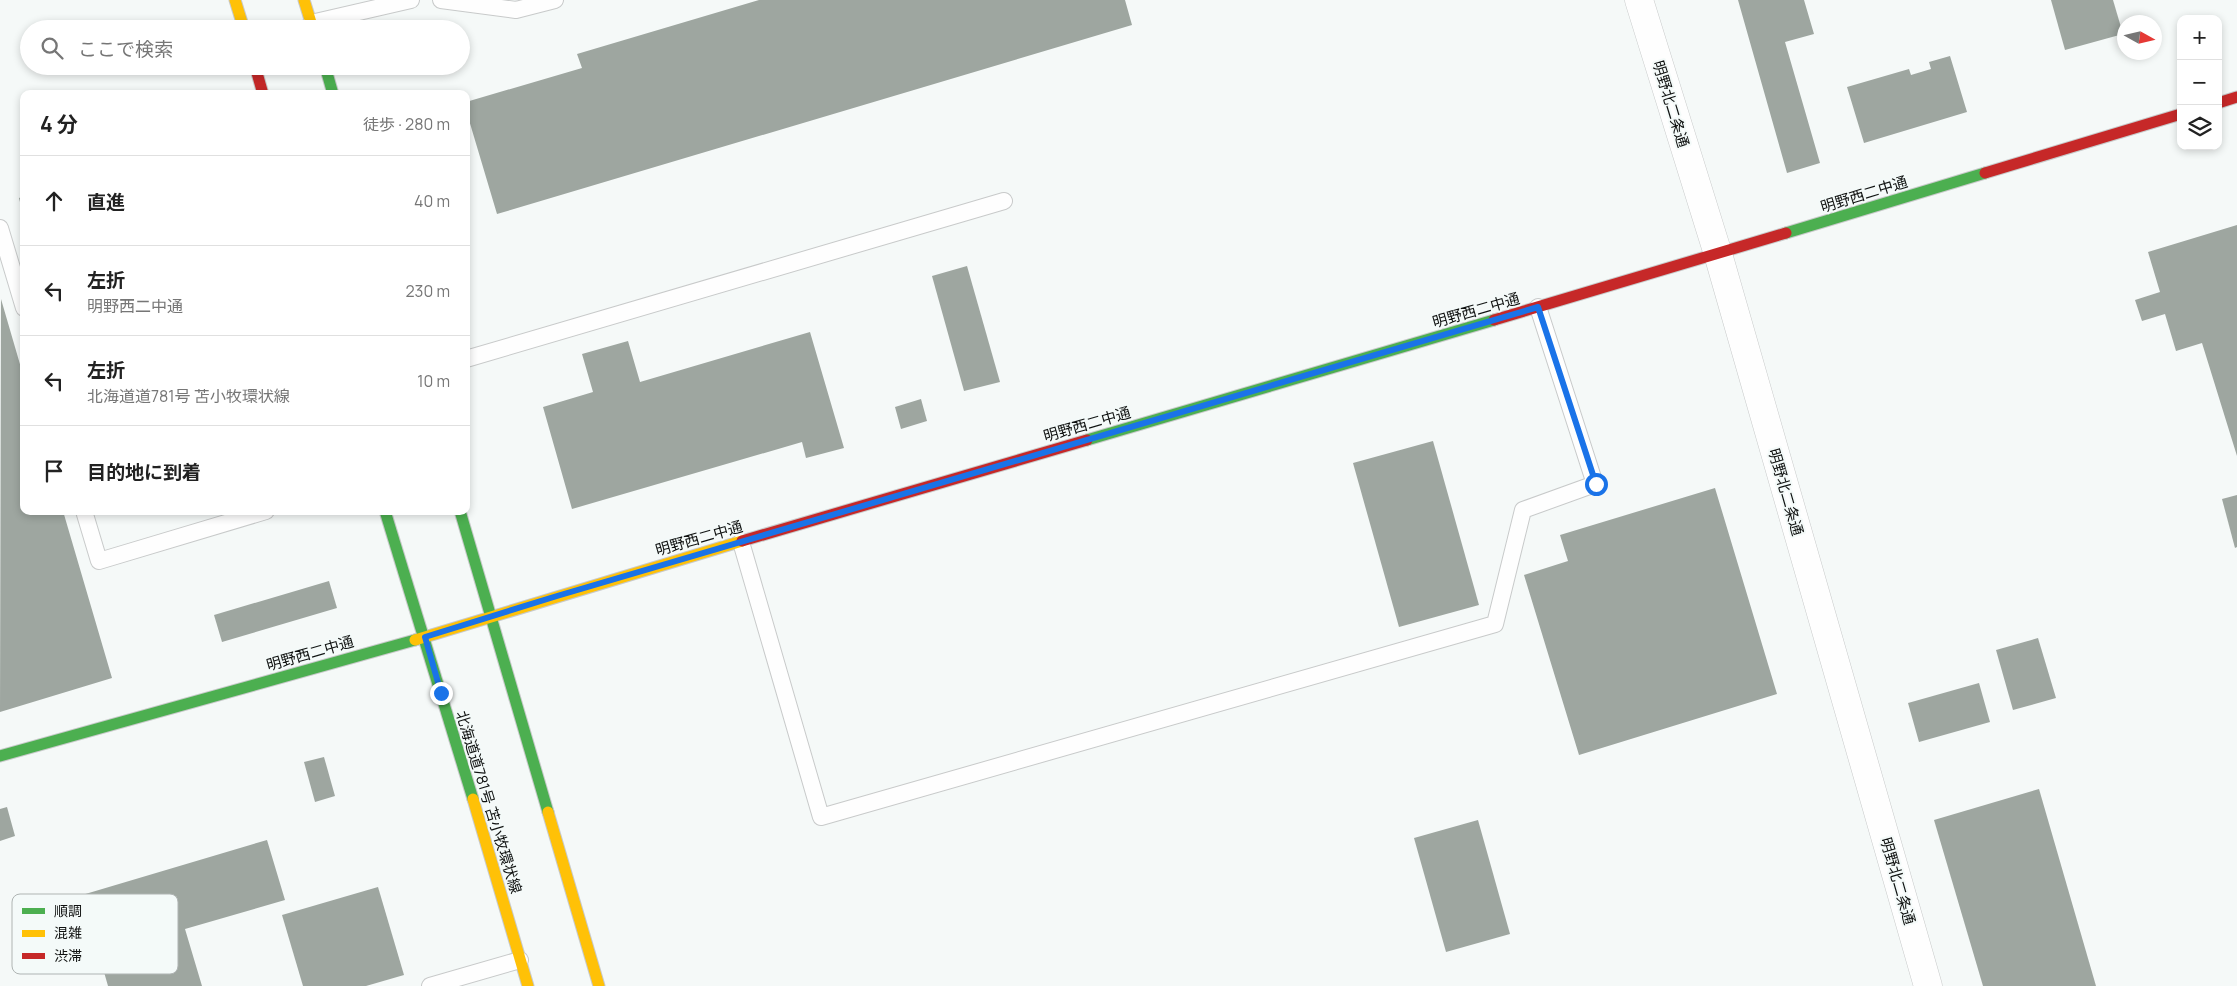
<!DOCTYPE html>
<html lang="ja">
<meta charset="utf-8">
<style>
body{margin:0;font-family:Manrope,"Noto Sans JP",sans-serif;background:#f2f2f2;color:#222}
.controls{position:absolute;right:15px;top:15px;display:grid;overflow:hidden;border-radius:10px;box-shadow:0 2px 8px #0003}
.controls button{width:45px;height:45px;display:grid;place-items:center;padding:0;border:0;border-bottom:1px solid #e0e0e0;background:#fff;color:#222;font:25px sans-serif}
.compass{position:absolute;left:2117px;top:15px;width:45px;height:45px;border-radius:50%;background:#fff;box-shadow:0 2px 8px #0003;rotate:98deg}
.stop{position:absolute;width:15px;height:15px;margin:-11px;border:4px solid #1a73e8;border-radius:50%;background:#fff}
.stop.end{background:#1a73e8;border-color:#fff;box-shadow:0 1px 5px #0008}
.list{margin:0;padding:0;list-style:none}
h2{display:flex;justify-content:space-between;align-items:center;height:65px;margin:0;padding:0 20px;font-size:21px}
h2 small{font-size:16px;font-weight:400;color:#767676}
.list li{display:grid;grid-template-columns:32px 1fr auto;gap:15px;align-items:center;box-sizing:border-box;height:90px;padding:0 20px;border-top:1px solid #e0e0e0}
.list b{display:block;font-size:19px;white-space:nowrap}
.list p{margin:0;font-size:16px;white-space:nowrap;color:#767676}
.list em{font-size:16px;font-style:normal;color:#767676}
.icon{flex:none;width:28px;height:28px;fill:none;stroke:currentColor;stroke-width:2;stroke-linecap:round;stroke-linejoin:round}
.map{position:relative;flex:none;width:2237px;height:986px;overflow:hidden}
.search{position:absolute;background:#fff;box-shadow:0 2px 8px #0003;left:20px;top:20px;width:450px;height:55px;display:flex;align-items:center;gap:12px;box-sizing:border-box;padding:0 18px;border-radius:28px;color:#767676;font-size:19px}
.panel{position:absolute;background:#fff;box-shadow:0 2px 8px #0003;left:20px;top:90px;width:450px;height:425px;border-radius:10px}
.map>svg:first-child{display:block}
.building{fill:#9ea6a0}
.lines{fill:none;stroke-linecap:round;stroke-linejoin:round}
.lane-casing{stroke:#c8caca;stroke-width:18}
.street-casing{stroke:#c8caca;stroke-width:29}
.fast-casing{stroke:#c8caca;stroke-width:13}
.slow-casing{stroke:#c8caca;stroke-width:13}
.jam-casing{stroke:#c8caca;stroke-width:13}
.lane{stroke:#fefefe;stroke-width:16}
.street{stroke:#fefefe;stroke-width:28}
.fast{stroke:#4caf50;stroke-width:11}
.slow{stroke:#ffc107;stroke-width:11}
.jam{stroke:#c62828;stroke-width:11}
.route{stroke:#1a73e8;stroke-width:6}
.labels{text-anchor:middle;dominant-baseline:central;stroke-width:4;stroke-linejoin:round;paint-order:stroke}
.street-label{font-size:15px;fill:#0f1110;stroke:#f4faf9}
.key{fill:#f4faf9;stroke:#afb4b3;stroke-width:1}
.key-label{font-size:14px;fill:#0f1110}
</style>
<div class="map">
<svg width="2237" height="986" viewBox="0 0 2237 986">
<rect width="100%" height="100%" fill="#f5f9f8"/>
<!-- building -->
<g class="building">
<path d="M 759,0 L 1125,0 L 1132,25 L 497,214 L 466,110 L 466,102 L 582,68 L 577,54 Z"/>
<path d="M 1738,0 L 1804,0 L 1814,34 L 1785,42 L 1820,163 L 1787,173 Z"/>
<path d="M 2051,0 L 2113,0 L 2123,34 L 2065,50 Z"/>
<path d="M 1950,56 L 1967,112 L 1864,143 L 1847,87 L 1909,69 L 1911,75 L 1931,69 L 1929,62 Z"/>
<path d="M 24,196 L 24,214 L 23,214 L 19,198 Z"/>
<path d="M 2237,225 L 2237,456 L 2202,343 L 2176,351 L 2165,314 L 2142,321 L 2135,300 L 2160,292 L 2148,252 Z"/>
<path d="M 967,266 L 1000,382 L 964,391 L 932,276 Z"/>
<path d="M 1,299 L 24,378 L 24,511 L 63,511 L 112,678 L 0,712 Z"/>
<path d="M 810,332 L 844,448 L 806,458 L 802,442 L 572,509 L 543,407 L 593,392 L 582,354 L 628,341 L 640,382 Z"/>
<path d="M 921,399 L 927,421 L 901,429 L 895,407 Z"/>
<path d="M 1433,441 L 1479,605 L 1399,627 L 1353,463 Z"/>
<path d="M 1715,488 L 1777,694 L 1579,755 L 1524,575 L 1568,561 L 1560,535 Z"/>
<path d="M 2237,495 L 2237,547 L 2235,548 L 2222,499 Z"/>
<path d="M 329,581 L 337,608 L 222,642 L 214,615 Z"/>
<path d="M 2038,638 L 2056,698 L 2013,710 L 1996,650 Z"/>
<path d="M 1979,683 L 1990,722 L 1919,742 L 1908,703 Z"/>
<path d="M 324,757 L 335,796 L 315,802 L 304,762 Z"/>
<path d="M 2039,789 L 2096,986 L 1983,986 L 1934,820 Z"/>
<path d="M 7,807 L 15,836 L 0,841 L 0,809 Z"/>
<path d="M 1478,820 L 1510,934 L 1446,952 L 1414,838 Z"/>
<path d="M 267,840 L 285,900 L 185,929 L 202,986 L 108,986 L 82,895 Z"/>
<path d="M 378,887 L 404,975 L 366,986 L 303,986 L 282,915 Z"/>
</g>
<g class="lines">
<defs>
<g id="lane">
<path d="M 441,0 L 516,10 L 555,0"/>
<path d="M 311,23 L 411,0"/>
<path d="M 0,228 L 24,308"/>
<path d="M 466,359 L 1004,201"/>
<path d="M 84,511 L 99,561 L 266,511"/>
<path d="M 741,542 L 821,817 L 1495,624 L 1523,510 L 1595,484 L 1538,307"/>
<path d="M 430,986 L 520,960"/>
</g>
<path id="street" d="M 1639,0 L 1718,254 L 1928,986"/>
<g id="fast">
<path d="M 325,66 L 333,94"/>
<path d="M 1786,233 L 1985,173"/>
<path d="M 1087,440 L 1494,320"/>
<path d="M 385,511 L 473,799"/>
<path d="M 460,511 L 548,812"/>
<path d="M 0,756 L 415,640"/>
</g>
<g id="slow">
<path d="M 235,0 L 244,29"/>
<path d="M 304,0 L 313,29"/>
<path d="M 415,640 L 742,541"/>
<path d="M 473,799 L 528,986"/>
<path d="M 548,812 L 599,986"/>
</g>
<g id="jam">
<path d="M 255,66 L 263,94"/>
<path d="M 2218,103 L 2237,97"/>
<path d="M 1985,173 L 2181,114"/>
<path d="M 1494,320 L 1786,233"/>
<path d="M 742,541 L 1087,440"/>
</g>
</defs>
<!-- lane casing -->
<use href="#lane" class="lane-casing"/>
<!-- street casing -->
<use href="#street" class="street-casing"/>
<!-- fast casing -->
<use href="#fast" class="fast-casing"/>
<!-- slow casing -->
<use href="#slow" class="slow-casing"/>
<!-- jam casing -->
<use href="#jam" class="jam-casing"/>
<!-- lane -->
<use href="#lane" class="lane"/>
<!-- street -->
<use href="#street" class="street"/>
<!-- fast -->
<use href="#fast" class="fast"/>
<!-- slow -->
<use href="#slow" class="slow"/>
<!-- jam -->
<use href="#jam" class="jam"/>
</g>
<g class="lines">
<!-- route -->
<path class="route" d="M 441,693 L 425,637 L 557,596 L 1538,307 L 1596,484"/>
</g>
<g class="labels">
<!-- street labels -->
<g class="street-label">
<text transform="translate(1671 104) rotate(73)">明野北二条通</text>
<text transform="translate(1864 194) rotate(-17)">明野西二中通</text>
<text transform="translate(1476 310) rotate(-16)">明野西二中通</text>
<text transform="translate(1087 424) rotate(-16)">明野西二中通</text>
<text transform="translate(1786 492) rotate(74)">明野北二条通</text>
<text transform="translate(699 538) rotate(-16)">明野西二中通</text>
<text transform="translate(310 653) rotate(-16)">明野西二中通</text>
<text transform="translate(489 802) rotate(73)">北海道道781号 苫小牧環状線</text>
<text transform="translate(1898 881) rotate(74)">明野北二条通</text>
</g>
</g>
<!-- legend -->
<rect x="12" y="894" width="166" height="80" rx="8" class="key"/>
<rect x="22" y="908" width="23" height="6" fill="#4caf50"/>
<rect x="22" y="930" width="23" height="7" fill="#ffc107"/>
<rect x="22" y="953" width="23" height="6" fill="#c62828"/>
<g class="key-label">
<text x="54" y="916">順調</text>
<text x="54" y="938">混雑</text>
<text x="54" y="961">渋滞</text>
</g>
</svg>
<div class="controls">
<button>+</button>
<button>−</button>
<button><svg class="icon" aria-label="layers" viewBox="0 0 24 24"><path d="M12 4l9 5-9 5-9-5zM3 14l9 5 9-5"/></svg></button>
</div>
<svg class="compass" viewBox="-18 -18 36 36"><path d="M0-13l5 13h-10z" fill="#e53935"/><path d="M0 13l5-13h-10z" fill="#767676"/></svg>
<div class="stop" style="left:1596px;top:484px"></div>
<div class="stop end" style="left:441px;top:693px"></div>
<div class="search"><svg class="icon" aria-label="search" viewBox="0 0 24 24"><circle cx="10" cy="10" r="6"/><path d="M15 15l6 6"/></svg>ここで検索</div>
<section class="panel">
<h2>4 分<small>徒歩 · 280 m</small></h2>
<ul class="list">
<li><svg class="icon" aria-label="ahead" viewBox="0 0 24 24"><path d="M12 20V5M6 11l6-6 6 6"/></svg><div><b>直進</b></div><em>40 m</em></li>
<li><svg class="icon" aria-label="left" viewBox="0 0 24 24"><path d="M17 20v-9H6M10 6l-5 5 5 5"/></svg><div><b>左折</b><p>明野西二中通</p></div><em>230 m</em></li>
<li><svg class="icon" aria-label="left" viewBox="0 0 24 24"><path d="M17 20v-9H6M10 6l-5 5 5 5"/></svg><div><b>左折</b><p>北海道道781号 苫小牧環状線</p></div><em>10 m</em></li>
<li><svg class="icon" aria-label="arrive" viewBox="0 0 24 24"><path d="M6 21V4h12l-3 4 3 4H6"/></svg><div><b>目的地に到着</b></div></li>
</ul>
</section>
</div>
